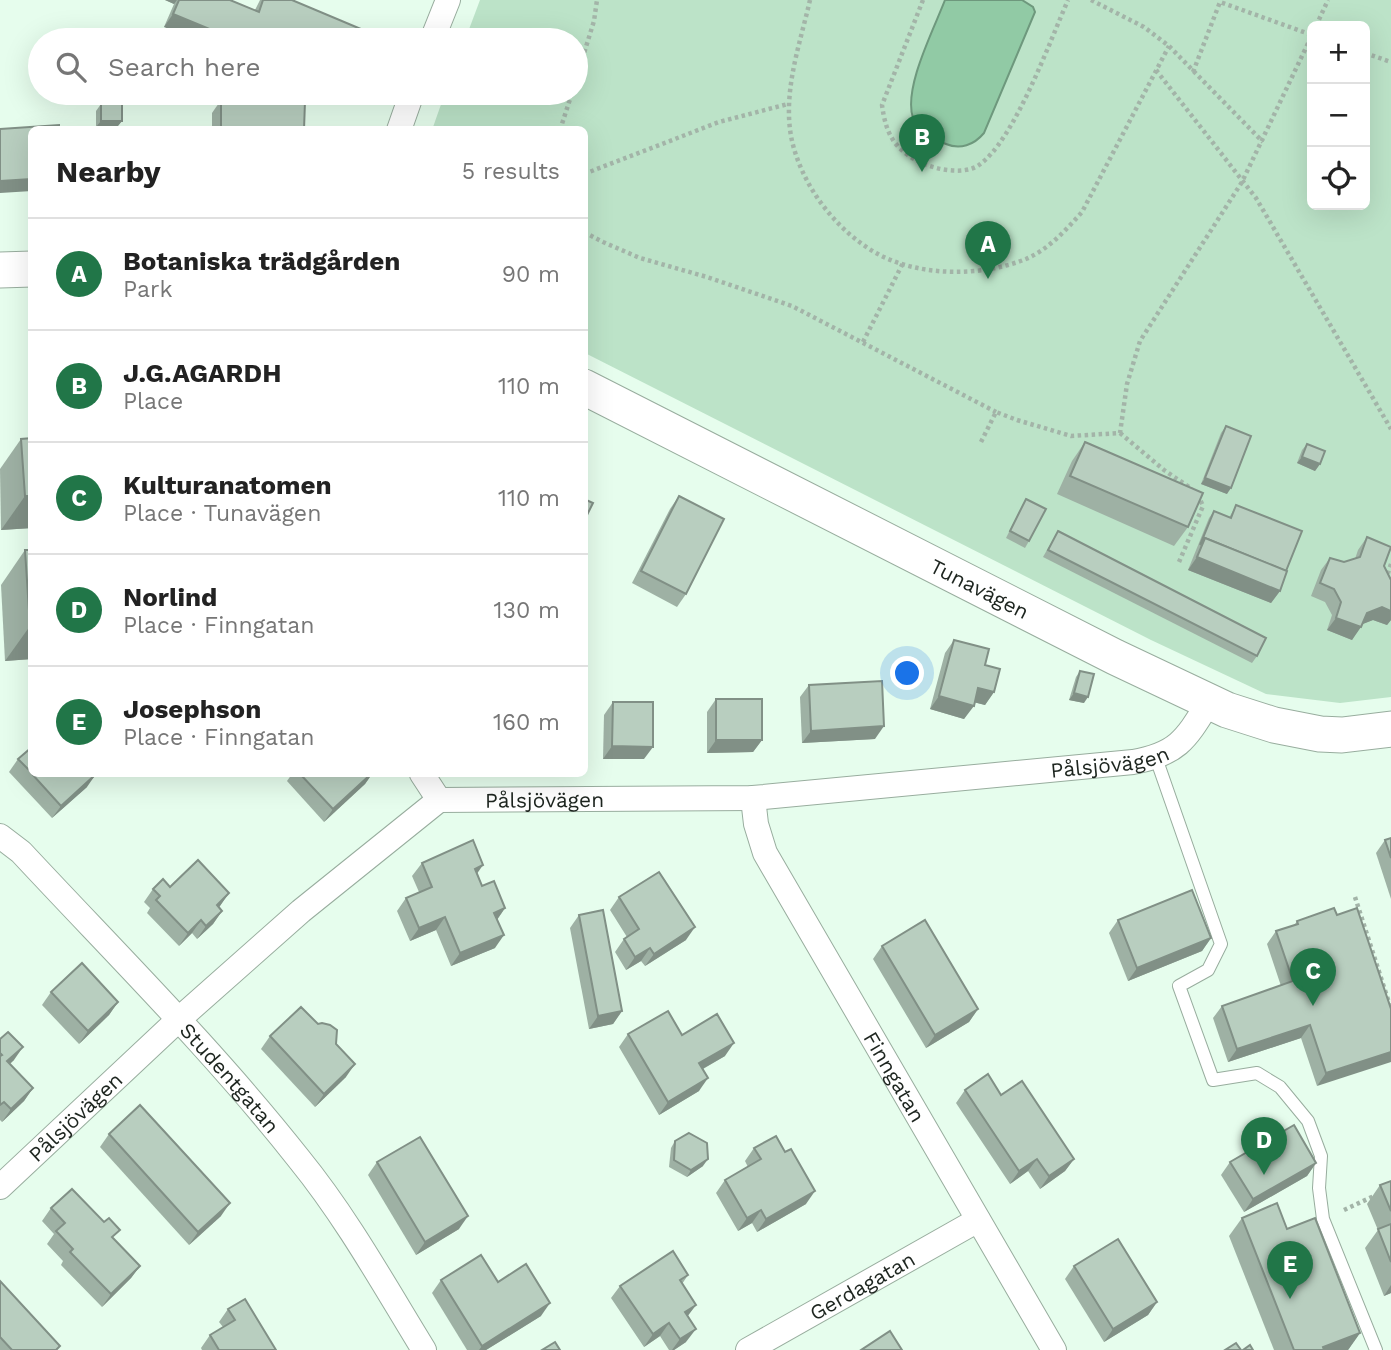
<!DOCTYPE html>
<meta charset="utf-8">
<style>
body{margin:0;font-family:"Work Sans",sans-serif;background:#f2f2f2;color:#222}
.controls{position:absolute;right:21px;top:21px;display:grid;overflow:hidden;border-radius:10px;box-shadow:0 7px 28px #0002}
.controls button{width:63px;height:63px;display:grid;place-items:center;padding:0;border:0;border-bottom:2px solid #e0e0e0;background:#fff;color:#222;font:35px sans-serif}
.you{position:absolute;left:908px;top:674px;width:24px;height:24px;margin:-18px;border:5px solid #fff;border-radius:50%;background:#1a73e8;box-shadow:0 0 0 10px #1a73e833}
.badge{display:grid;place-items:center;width:46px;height:46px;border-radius:50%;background:#217648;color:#fff;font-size:23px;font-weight:700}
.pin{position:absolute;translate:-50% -58px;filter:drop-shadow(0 2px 4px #0008)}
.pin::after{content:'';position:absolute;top:37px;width:24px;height:21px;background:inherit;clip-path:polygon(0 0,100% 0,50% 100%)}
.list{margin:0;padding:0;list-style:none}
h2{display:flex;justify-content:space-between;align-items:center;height:91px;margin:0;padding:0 28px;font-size:30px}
h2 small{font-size:23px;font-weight:400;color:#767676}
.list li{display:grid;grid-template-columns:46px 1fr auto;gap:21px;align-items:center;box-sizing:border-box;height:112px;padding:0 28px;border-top:2px solid #e0e0e0}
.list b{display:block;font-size:26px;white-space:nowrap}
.list p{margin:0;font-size:23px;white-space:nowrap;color:#767676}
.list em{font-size:23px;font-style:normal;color:#767676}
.icon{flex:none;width:38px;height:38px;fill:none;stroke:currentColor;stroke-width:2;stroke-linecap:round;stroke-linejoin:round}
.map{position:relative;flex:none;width:1391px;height:1350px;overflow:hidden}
.search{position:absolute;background:#fff;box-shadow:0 7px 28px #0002;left:28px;top:28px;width:560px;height:77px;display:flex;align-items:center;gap:18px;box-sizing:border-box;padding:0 24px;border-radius:38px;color:#767676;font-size:26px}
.panel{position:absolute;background:#fff;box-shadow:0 7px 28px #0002;left:28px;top:126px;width:560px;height:651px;border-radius:10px}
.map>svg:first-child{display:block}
.green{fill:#bce3c8;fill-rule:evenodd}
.water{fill:#91caa5;stroke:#6e987d;stroke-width:2}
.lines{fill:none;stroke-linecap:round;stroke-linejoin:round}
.lane-casing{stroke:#98ad9e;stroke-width:14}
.street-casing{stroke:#98ad9e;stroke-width:26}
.secondary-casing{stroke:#98ad9e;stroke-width:37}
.path{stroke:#a3b4a8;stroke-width:4.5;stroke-dasharray:3.5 3.5;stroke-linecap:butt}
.lane{stroke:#fff;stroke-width:12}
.street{stroke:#fff;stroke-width:24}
.secondary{stroke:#fff;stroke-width:35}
.wall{fill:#9eb1a4}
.shaded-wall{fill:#819086}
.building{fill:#b8cebf;stroke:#819086;stroke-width:2}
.labels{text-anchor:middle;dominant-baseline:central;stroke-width:5;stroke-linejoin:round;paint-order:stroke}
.street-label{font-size:21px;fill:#1d251f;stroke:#e6fded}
</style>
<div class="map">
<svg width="1391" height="1350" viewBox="0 0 1391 1350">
<rect width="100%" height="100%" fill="#e6fded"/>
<!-- green -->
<path class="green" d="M 480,0 L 1391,0 L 1391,697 L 1340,703 L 1266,694 L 1151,640 L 585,353 L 584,130 L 432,130 L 445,93 L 576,93 L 576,40 L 465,40 ZM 1312,26 L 1365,26 L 1365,205 L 1312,205 Z"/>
<!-- water -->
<path class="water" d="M 945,0 L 1022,0 L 1033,7 L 1035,12 L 984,133 C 974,145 960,150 946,144 C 934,140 917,130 913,118 C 903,88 934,29 945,0 Z"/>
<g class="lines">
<defs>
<path id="lane" d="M 1156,758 L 1221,944 L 1208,970 L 1179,986 L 1213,1080 L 1257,1073 L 1280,1087 L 1308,1121 L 1321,1156 L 1319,1188 L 1323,1219 L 1376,1350"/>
<g id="street">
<path d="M 432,40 L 448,0"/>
<path d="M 399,130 L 412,93"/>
<path d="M 422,774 L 439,800"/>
<path id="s1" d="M 753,798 L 756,824 L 765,853 L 1054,1350"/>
<path id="s2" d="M 0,836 L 21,852 C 115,953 214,1051 299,1159 C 347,1218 384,1285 424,1350"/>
<path id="s3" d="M 0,1187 L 178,1020 L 301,911 L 439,800 L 753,798 L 1133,762 C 1178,754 1186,739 1209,702"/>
<path id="s4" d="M 748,1350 L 978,1220"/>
</g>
<g id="secondary">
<path d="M 0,270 L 32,269"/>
<path id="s5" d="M 584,387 L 1115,657 L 1227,710 L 1274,725 L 1320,734 L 1342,735 L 1391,729"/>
</g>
</defs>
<!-- lane casing -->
<use href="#lane" class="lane-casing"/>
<!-- street casing -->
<use href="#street" class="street-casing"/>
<!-- secondary casing -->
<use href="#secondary" class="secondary-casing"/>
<!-- path -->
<g class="path">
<path d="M 810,0 C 800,44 783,90 791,136 C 800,183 834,229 876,253 C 919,277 981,277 1026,259 C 1049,249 1066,230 1082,212 L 1169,46"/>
<path d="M 923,0 L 882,105 C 886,134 894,150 922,163 C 937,170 965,175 979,165 C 1014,141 1050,41 1068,0"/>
<path d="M 1091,0 L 1144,27 L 1169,46 L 1263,142"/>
<path d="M 1316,26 L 1328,0"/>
<path d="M 1365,53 L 1391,62"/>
<path d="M 1156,70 L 1256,198 L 1391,429"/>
<path d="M 1193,72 L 1220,2 L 1312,35"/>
<path d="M 576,79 L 594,21 L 597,0"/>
<path d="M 560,130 L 572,93"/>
<path d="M 584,174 L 719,122 L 788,104"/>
<path d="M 584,232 L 603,242 L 640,258 L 707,277 L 792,306 L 996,412"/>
<path d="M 863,342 L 903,263"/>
<path d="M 1120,433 L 1164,470 L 1192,489"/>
<path d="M 981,442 L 996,412 L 1017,420 L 1071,436 L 1120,433 L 1127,384 L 1140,341 L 1242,182 L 1312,35"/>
<path d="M 1179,562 L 1203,506 L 1198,495"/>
<path d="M 1391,564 L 1388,573 L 1391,583"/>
<path d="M 1355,897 L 1391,1009"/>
<path d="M 1344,1210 L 1374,1196"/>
</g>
<!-- lane -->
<use href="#lane" class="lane"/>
<!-- street -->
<use href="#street" class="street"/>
<!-- secondary -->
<use href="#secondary" class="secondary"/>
</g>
<!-- wall -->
<g class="wall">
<path d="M 165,0 L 230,0 L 255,10 L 260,0 L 292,0 L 387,40 L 164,27 L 174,4 Z"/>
<path d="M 221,100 L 304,130 L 212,130 L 212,113 Z"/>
<path d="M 101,104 L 122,121 L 117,127 L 96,127 L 96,111 Z"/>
<path d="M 1226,426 L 1227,494 L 1201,484 L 1221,433 Z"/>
<path d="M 21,439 L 32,528 L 1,530 L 0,469 Z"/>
<path d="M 1085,442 L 1188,527 L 1174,546 L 1057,494 L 1072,461 Z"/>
<path d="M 1307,444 L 1320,464 L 1315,471 L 1297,463 L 1302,450 Z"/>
<path d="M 679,496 L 686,594 L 677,607 L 632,583 L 670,509 Z"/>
<path d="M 1026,499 L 1029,541 L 1025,548 L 1006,538 L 1022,506 Z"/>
<path d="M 1236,505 L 1286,571 L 1280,591 L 1271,603 L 1188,570 L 1209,518 L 1214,511 L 1229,518 Z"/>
<path d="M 1058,531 L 1257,656 L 1252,663 L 1043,557 Z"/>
<path d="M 1367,537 L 1391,580 L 1391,620 L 1387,625 L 1373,620 L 1362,624 L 1352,640 L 1327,630 L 1332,615 L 1325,602 L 1311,596 L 1321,570 L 1330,558 L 1344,562 L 1355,559 L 1358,550 Z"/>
<path d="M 25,550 L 32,550 L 32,659 L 5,661 L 1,585 Z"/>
<path d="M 954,640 L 985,665 L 994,692 L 985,705 L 974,702 L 964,719 L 930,709 L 945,653 Z"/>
<path d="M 1080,671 L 1084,703 L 1069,700 L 1076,677 Z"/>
<path d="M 809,685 L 875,739 L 802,743 L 800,697 Z"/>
<path d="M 716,699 L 762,740 L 753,752 L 707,753 L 707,712 Z"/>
<path d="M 613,702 L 644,759 L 603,759 L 604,715 Z"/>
<path d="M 18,759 L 87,787 L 52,818 L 9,772 Z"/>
<path d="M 292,774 L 372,774 L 365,784 L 324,822 L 287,781 Z"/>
<path d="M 1391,838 L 1391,899 L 1376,853 L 1385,840 Z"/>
<path d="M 422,863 L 477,874 L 482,886 L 505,908 L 497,920 L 495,948 L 451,966 L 436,930 L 410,941 L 397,911 L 406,898 L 419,892 L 412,876 Z"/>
<path d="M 170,887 L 229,893 L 219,907 L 222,911 L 213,924 L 197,939 L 192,933 L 179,946 L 147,913 L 150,908 L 144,902 L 153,889 Z"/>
<path d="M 619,897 L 686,940 L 645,966 L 641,961 L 626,970 L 615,952 L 624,939 L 627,937 L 610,910 Z"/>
<path d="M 579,915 L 622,1011 L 613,1024 L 589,1029 L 570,928 Z"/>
<path d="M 1337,915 L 1391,1009 L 1317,1086 L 1301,1038 L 1228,1062 L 1213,1018 L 1222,1006 L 1281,986 L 1267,944 L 1276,931 L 1294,926 L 1297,921 Z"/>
<path d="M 1118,920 L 1211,938 L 1202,951 L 1128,981 L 1109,933 Z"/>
<path d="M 882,946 L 978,1009 L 969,1022 L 926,1048 L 873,959 Z"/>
<path d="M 51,992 L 118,1002 L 109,1015 L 79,1044 L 42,1005 Z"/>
<path d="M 628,1034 L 682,1035 L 725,1056 L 703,1069 L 699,1091 L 659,1115 L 619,1047 Z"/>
<path d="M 270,1036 L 336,1044 L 346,1077 L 315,1107 L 261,1049 Z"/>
<path d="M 0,1039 L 14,1060 L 10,1064 L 33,1088 L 24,1101 L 2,1122 L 0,1120 Z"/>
<path d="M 965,1090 L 1001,1095 L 1074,1159 L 1065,1171 L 1040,1189 L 1028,1171 L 1010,1184 L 956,1103 Z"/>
<path d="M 109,1134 L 221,1216 L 189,1245 L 100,1147 Z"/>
<path d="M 675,1141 L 703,1166 L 687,1177 L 669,1167 L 671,1148 Z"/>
<path d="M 754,1148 L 806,1204 L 757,1232 L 752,1223 L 738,1231 L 716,1193 L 725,1180 L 748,1167 L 745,1161 Z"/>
<path d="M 377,1162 L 459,1229 L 416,1255 L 368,1175 Z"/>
<path d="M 1230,1162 L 1316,1163 L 1307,1176 L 1244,1212 L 1221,1175 Z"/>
<path d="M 1391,1181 L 1391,1293 L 1384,1296 L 1365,1248 L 1378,1230 L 1367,1204 L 1380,1185 Z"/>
<path d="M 51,1208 L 104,1222 L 114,1239 L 140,1266 L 131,1278 L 102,1307 L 61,1265 L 63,1261 L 47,1244 L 54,1234 L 42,1221 Z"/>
<path d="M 1242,1218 L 1360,1333 L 1348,1350 L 1274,1350 L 1229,1236 Z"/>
<path d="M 1074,1266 L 1157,1302 L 1148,1315 L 1104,1342 L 1065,1279 Z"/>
<path d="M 688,1275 L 682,1284 L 696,1305 L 687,1316 L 686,1342 L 674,1350 L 669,1350 L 660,1336 L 644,1347 L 611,1298 L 620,1286 Z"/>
<path d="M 441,1280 L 498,1282 L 541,1316 L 486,1350 L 467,1350 L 432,1293 Z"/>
<path d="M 0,1281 L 60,1346 L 57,1350 L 0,1350 Z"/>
<path d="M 228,1309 L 276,1350 L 202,1350 L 201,1348 L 210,1335 L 223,1327 L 219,1322 Z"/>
</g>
<!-- shaded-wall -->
<g class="shaded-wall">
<path d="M 165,0 L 177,0 L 174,4 Z"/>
<path d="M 173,14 L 236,40 L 196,40 L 164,27 Z"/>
<path d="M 251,35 L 264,40 L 247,40 Z"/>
<path d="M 285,35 L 298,40 L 282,40 Z"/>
<path d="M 101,121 L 122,121 L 117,127 L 96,127 Z"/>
<path d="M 32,179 L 32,191 L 0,193 L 0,181 Z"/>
<path d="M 1302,457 L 1320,464 L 1315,471 L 1297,463 Z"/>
<path d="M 1205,478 L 1231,488 L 1227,494 L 1201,484 Z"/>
<path d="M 25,496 L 32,496 L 32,528 L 1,530 Z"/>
<path d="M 1197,557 L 1280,591 L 1271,603 L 1188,570 Z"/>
<path d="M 1382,607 L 1391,611 L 1391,620 L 1387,625 L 1373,620 L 1358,626 L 1367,613 Z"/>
<path d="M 1336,618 L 1361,627 L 1352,640 L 1327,630 Z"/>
<path d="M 30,626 L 32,626 L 32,659 L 5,661 Z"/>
<path d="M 978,688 L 994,692 L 985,705 L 969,701 Z"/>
<path d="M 1074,693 L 1088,697 L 1084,703 L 1069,700 Z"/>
<path d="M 939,696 L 974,706 L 964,719 L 930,709 Z"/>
<path d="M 884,726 L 875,739 L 802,743 L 811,731 Z"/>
<path d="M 716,740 L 762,740 L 753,752 L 707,753 Z"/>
<path d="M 612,746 L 653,747 L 644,759 L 603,759 Z"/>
<path d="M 96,774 L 87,787 L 52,818 L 61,806 Z"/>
<path d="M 371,774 L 372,774 L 365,784 L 324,822 L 333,809 Z"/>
<path d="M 483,865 L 474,878 L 475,869 Z"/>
<path d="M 229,893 L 220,906 L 208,918 L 217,905 Z"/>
<path d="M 505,908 L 496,921 L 494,913 Z"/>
<path d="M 222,911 L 213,924 L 197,939 L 206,926 Z"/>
<path d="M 445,917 L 436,930 L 410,941 L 419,928 Z"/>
<path d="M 201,920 L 192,933 L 179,946 L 188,933 Z"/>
<path d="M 695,927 L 686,940 L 645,966 L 654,954 Z"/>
<path d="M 504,935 L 495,948 L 451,966 L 460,953 Z"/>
<path d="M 1211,938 L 1202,951 L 1128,981 L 1137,968 Z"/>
<path d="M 650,948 L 641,961 L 626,970 L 635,957 Z"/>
<path d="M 118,1002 L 109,1015 L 79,1044 L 88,1031 Z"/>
<path d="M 978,1009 L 969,1022 L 926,1048 L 935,1035 Z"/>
<path d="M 622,1011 L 613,1024 L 589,1029 L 598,1016 Z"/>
<path d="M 1310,1025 L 1301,1038 L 1228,1062 L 1237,1049 Z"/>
<path d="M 734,1043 L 725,1056 L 690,1076 L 699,1063 Z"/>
<path d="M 23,1047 L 14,1060 L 0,1072 L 7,1061 Z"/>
<path d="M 1391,1052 L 1391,1062 L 1317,1086 L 1326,1073 Z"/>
<path d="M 355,1064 L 346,1077 L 315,1107 L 324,1094 Z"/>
<path d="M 708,1078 L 699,1091 L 659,1115 L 668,1102 Z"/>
<path d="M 33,1088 L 24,1101 L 2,1122 L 11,1109 Z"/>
<path d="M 708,1159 L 703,1166 L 687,1177 L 691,1170 Z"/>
<path d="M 1037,1159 L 1028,1171 L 1010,1184 L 1019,1171 Z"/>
<path d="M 1074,1159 L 1065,1171 L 1040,1189 L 1049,1176 Z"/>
<path d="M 1316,1163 L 1307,1176 L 1244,1212 L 1253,1199 Z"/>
<path d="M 815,1191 L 806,1204 L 757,1232 L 766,1219 Z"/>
<path d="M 230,1203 L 221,1216 L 189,1245 L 198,1232 Z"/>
<path d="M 761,1210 L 752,1223 L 738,1231 L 747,1218 Z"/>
<path d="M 468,1216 L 459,1229 L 416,1255 L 425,1242 Z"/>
<path d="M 140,1266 L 131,1278 L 102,1307 L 111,1294 Z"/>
<path d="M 1391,1285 L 1391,1293 L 1384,1296 Z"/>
<path d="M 1157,1302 L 1148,1315 L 1104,1342 L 1113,1329 Z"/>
<path d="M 550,1303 L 541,1316 L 486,1350 L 479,1350 L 482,1346 Z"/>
<path d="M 696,1305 L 687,1317 L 685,1312 Z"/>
<path d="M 669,1323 L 660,1336 L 644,1347 L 653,1334 Z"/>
<path d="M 696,1329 L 686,1342 L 674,1350 L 672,1350 L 680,1339 Z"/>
<path d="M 1360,1333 L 1348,1350 L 1321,1350 L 1323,1347 Z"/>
</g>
<!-- building -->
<g class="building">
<path d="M 179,0 L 230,0 L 259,12 L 263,0 L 292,0 L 387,40 L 298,40 L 285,35 L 283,40 L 264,40 L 251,35 L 249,40 L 236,40 L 173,14 Z"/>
<path d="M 221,100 L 305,101 L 304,130 L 221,130 Z"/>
<rect x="101" y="104" width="21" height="17"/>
<path d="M 59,125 L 59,130 L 32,130 L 32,179 L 0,181 L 0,129 Z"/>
<path d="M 1226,426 L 1251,436 L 1231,488 L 1205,478 Z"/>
<path d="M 32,438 L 32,496 L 25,496 L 21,439 Z"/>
<path d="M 1085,442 L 1203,493 L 1188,527 L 1070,476 Z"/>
<path d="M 1307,444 L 1325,451 L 1320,464 L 1302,457 Z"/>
<path d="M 679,496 L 724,519 L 686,594 L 641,571 Z"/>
<path d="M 584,499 L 593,503 L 584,521 Z"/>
<path d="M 1026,499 L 1046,509 L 1029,541 L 1010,531 Z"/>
<path d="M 1236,505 L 1302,531 L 1286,571 L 1205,538 L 1200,545 L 1214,511 L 1231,518 Z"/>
<path d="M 1058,531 L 1266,638 L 1257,656 L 1048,550 Z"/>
<path d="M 1367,537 L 1391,547 L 1384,566 L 1391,580 L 1391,611 L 1382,607 L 1367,613 L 1361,627 L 1336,618 L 1341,602 L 1334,589 L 1320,583 L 1330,558 L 1344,562 L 1360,557 Z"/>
<path d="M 1205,538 L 1287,571 L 1280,591 L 1197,557 Z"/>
<path d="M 25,550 L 32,550 L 32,626 L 30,626 Z"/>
<path d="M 954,640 L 989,649 L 985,665 L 1000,669 L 994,692 L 978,688 L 974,706 L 939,696 Z"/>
<path d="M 1080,671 L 1094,674 L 1088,697 L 1074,693 Z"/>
<path d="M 882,681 L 884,726 L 811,731 L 809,685 Z"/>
<rect x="716" y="699" width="46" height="41"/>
<path d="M 613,702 L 653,702 L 653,747 L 612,746 Z"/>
<path d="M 32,747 L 32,773 L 18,759 Z"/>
<path d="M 32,774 L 96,774 L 61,806 Z"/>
<path d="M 300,774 L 371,774 L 333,809 Z"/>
<path d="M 1391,838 L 1391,858 L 1385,840 Z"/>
<path d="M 473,840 L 483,865 L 475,869 L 482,886 L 494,881 L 505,908 L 494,913 L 504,935 L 460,953 L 445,917 L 419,928 L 406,898 L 432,887 L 422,863 Z"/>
<path d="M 198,860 L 229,893 L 217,905 L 222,911 L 206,926 L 201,920 L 188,933 L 156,900 L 160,896 L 153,889 L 163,879 L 170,887 Z"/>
<path d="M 659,872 L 695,927 L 654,954 L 650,948 L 635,957 L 624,939 L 639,929 L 619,897 Z"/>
<path d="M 1192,890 L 1211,938 L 1137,968 L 1118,920 Z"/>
<path d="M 1334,908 L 1337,915 L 1357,908 L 1391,1009 L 1391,1052 L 1326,1073 L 1310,1025 L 1237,1049 L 1222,1006 L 1293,981 L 1276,931 L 1298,924 L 1297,921 Z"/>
<path d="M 603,910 L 622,1011 L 598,1016 L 579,915 Z"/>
<path d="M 925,920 L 978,1009 L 935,1035 L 882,946 Z"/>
<path d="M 82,963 L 118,1002 L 88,1031 L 51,992 Z"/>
<path d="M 301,1007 L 318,1024 L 322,1023 L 330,1025 L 337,1030 L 336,1044 L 355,1064 L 324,1094 L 270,1036 Z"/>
<path d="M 668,1011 L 682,1035 L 717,1014 L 734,1043 L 699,1063 L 708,1078 L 668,1102 L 628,1034 Z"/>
<path d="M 8,1032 L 23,1047 L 7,1061 L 33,1088 L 11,1109 L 4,1102 L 0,1105 L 0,1056 L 2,1055 L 0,1053 L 0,1039 Z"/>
<path d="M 988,1074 L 1001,1095 L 1022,1081 L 1074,1159 L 1049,1176 L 1037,1159 L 1019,1171 L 965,1090 Z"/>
<path d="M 140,1105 L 230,1203 L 198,1232 L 109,1134 Z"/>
<path d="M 1294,1125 L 1316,1163 L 1253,1199 L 1230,1162 Z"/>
<path d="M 689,1133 L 707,1143 L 708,1159 L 691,1170 L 674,1160 L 675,1141 Z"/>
<path d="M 776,1136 L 785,1152 L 791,1149 L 815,1191 L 766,1219 L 761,1210 L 747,1218 L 725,1180 L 761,1159 L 754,1148 Z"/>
<path d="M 420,1137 L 468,1216 L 425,1242 L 377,1162 Z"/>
<path d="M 1391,1181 L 1391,1211 L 1380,1185 Z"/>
<path d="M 72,1189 L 104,1222 L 109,1218 L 120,1230 L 112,1237 L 140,1266 L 111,1294 L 70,1252 L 73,1249 L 56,1231 L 65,1223 L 51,1208 Z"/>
<path d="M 1277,1203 L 1287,1229 L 1315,1218 L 1360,1333 L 1323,1347 L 1324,1350 L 1294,1350 L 1242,1218 Z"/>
<path d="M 1391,1224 L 1391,1262 L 1378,1229 Z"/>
<path d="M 1118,1239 L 1157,1302 L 1113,1329 L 1074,1266 Z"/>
<path d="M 673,1251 L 688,1275 L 680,1280 L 696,1305 L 685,1312 L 696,1329 L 680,1339 L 669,1323 L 653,1334 L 620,1286 Z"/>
<path d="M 481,1255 L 498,1282 L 526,1264 L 550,1303 L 482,1346 L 441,1280 Z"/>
<path d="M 0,1281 L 60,1346 L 56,1350 L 12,1350 L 0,1337 Z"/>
<path d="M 245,1299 L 276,1350 L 219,1350 L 210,1335 L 235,1320 L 228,1309 Z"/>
<path d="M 890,1331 L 902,1350 L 861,1350 Z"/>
<path d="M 555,1342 L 560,1350 L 542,1350 Z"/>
<path d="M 1236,1343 L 1241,1350 L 1225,1350 Z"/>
<path d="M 1250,1345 L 1253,1350 L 1243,1350 Z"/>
</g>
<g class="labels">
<!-- street labels -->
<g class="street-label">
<text stroke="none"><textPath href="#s5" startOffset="444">Tunavägen</textPath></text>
<text stroke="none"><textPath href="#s3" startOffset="1258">Pålsjövägen</textPath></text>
<text stroke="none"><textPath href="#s3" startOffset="691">Pålsjövägen</textPath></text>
<text stroke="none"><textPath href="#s1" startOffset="315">Finngatan</textPath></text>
<text stroke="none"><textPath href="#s2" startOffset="334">Studentgatan</textPath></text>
<text stroke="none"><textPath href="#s3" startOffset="103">Pålsjövägen</textPath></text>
<text stroke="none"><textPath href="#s4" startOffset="131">Gerdagatan</textPath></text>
</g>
</g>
</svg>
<div class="controls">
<button>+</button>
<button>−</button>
<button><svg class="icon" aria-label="locate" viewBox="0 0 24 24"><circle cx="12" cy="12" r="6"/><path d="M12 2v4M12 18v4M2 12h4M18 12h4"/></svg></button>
</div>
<div class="you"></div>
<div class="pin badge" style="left:988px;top:279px">A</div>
<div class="pin badge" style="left:922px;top:172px">B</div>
<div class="pin badge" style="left:1313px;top:1006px">C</div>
<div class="pin badge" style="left:1264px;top:1175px">D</div>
<div class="pin badge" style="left:1290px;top:1299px">E</div>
<div class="search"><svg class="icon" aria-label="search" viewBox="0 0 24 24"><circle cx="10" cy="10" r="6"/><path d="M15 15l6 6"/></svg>Search here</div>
<section class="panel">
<h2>Nearby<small>5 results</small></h2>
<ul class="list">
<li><span class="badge">A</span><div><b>Botaniska trädgården</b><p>Park</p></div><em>90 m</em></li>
<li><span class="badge">B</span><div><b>J.G.AGARDH</b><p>Place</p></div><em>110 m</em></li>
<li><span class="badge">C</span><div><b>Kulturanatomen</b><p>Place · Tunavägen</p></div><em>110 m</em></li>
<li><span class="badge">D</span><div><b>Norlind</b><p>Place · Finngatan</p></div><em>130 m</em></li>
<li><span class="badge">E</span><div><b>Josephson</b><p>Place · Finngatan</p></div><em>160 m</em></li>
</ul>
</section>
</div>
